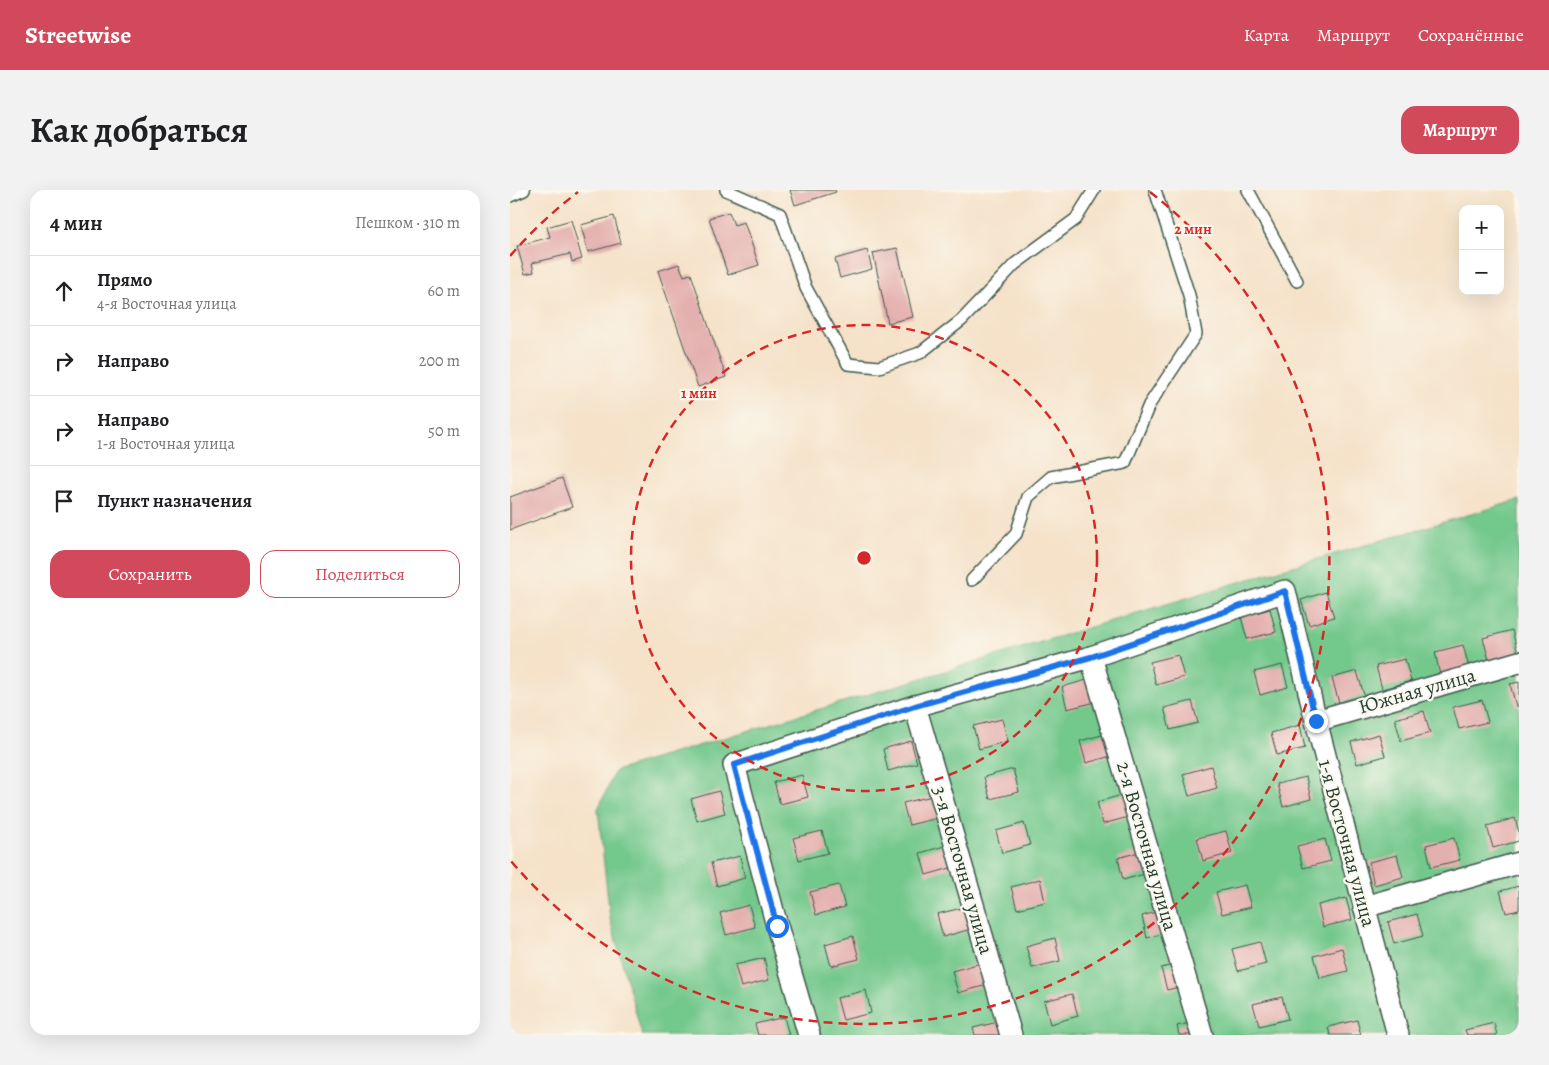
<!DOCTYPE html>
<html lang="ru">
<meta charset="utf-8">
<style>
body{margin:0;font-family:Alegreya,serif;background:#f2f2f2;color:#202124}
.controls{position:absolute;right:15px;top:15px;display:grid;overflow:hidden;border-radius:10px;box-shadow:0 5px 20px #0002}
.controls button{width:45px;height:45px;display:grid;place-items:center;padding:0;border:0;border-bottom:1px solid #e0e0e0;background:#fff;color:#202124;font:25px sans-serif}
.stop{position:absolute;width:15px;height:15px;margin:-11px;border:4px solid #1a73e8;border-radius:50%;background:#fff}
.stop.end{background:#1a73e8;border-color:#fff;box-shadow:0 1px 5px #0008}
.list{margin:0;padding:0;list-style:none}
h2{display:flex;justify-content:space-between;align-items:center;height:65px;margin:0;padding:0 20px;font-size:21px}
h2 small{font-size:16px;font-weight:400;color:#757577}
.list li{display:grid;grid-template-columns:32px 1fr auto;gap:15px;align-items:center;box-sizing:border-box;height:70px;padding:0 20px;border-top:1px solid #e0e0e0}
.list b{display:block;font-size:19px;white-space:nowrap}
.list p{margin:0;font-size:16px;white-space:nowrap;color:#757577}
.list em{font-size:16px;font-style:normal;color:#757577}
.actions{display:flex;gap:10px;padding:15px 20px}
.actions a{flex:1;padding:11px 0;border:1px solid #d1495b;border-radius:15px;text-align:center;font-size:18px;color:#d1495b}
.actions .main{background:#d1495b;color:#fff}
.icon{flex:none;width:28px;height:28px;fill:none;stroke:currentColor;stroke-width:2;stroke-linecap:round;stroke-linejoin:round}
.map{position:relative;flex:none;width:1009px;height:845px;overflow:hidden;border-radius:15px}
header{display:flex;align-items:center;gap:30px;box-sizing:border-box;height:70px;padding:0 25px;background:#d1495b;color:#fff}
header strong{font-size:24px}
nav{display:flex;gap:28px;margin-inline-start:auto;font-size:18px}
.intro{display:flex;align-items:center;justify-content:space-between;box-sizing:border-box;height:120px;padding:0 30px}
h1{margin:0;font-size:35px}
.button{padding:12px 22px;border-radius:15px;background:#d1495b;color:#fff;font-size:18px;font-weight:700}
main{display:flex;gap:30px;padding:0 30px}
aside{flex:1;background:#fff;border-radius:15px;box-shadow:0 5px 20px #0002}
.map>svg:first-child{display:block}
.green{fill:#73c88c;stroke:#498260}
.building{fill:#e4b0af}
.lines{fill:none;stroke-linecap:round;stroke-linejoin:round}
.lane-casing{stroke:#3f564a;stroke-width:14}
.street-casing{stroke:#3f564a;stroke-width:24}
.lane{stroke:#fff;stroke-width:11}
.street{stroke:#fff;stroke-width:21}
.route{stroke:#1a73e8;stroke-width:6}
.ring{fill:none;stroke:#d62828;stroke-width:2.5;stroke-dasharray:9 6}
.labels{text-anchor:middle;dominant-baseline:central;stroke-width:4.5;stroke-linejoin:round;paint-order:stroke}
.street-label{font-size:20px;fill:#1f3d34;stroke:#fbf7ec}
.centre{fill:#d62828;stroke:#fbf7ec;stroke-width:2.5}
.ring-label{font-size:15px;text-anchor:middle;font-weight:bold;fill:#d62828;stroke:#fbf7ec;stroke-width:4.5;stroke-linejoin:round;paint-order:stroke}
</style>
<header>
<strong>Streetwise</strong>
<nav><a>Карта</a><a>Маршрут</a><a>Сохранённые</a></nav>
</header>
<div class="intro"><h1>Как добраться</h1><a class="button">Маршрут</a></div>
<main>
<aside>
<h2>4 мин<small>Пешком · 310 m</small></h2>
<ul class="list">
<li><svg class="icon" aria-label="ahead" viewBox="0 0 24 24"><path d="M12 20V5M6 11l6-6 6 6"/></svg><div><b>Прямо</b><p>4-я Восточная улица</p></div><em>60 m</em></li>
<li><svg class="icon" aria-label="right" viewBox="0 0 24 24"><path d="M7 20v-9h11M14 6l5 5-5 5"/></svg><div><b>Направо</b></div><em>200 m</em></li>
<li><svg class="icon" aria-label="right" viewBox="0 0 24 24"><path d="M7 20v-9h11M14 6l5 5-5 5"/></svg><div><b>Направо</b><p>1-я Восточная улица</p></div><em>50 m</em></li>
<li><svg class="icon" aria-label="arrive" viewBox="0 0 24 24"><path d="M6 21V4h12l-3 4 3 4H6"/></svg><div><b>Пункт назначения</b></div></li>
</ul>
<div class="actions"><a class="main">Сохранить</a><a>Поделиться</a></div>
</aside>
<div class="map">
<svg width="1009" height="845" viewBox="0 0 1009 845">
<rect width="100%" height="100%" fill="#fbf7ec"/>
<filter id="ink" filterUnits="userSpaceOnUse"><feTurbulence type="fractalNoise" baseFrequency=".02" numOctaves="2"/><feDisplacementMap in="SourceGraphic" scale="10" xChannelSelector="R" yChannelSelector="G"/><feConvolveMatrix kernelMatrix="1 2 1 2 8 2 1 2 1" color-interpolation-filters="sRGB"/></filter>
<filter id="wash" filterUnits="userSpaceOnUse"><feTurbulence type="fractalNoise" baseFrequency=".0096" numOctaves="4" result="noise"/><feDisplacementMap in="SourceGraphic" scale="20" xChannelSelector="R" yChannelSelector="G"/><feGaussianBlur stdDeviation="1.12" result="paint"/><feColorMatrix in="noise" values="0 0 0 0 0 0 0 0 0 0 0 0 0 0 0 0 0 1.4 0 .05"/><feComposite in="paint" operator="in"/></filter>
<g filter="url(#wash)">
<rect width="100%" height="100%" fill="#f5e2c9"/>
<!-- green -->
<path class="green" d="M 1009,310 L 1009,845 L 132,845 L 100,729 L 88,619 L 105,581 L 746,387 Z"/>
<g id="blocks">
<!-- building -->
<g class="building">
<path d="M 280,0 L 325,0 L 326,2 L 285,15 Z"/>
<path d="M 219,22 L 224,35 L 234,32 L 249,75 L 218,85 L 199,28 Z"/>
<path d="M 104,26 L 111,53 L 78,62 L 71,35 Z"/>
<path d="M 61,30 L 72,69 L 62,72 L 60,64 L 22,73 L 24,82 L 15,84 L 7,56 L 40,47 L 37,37 Z"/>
<path d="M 387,58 L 403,127 L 378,133 L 363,63 Z"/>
<path d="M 357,60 L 362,79 L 330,88 L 325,69 Z"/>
<path d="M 169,74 L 174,86 L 181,84 L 216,187 L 188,197 L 148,81 Z"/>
<path d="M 52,288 L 62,317 L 0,340 L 0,307 Z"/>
<path d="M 816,402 L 824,427 L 799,435 L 791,410 Z"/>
<path d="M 760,419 L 766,442 L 737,449 L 731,427 Z"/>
<path d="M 1002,440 L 1008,463 L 979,470 L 973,448 Z"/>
<path d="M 953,455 L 959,477 L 930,485 L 925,462 Z"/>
<path d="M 668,465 L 674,487 L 646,495 L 640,472 Z"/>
<path d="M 895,469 L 901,491 L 872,499 L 866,476 Z"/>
<path d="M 772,475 L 778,497 L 750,505 L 744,482 Z"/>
<path d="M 847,481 L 854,505 L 829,513 L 822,488 Z"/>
<path d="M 580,489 L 586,512 L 557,519 L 552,497 Z"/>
<path d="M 1009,492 L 1009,516 L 1006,516 L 1000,494 Z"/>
<path d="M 972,510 L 978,532 L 949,539 L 943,517 Z"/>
<path d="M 682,511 L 688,533 L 660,540 L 654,518 Z"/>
<path d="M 914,521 L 920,543 L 891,551 L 885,529 Z"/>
<path d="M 492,529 L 498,551 L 469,559 L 463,536 Z"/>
<path d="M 790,535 L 795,558 L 767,565 L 761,543 Z"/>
<path d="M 599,543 L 605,565 L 576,573 L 570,551 Z"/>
<path d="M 869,544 L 875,566 L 847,574 L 841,552 Z"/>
<path d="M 401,551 L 407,573 L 378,581 L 373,559 Z"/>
<path d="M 701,576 L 707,598 L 679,606 L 673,584 Z"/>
<path d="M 503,579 L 509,602 L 480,609 L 474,587 Z"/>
<path d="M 292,585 L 298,607 L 270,614 L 264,592 Z"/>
<path d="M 796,587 L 801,609 L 773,617 L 767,594 Z"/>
<path d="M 209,601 L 215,623 L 187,631 L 181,609 Z"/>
<path d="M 616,604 L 622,626 L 593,634 L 587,612 Z"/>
<path d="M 422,606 L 428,628 L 399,635 L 393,613 Z"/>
<path d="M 1005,628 L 1009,642 L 1009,651 L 983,658 L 977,636 Z"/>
<path d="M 514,633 L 520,655 L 492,663 L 486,641 Z"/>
<path d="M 312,641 L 318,663 L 289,670 L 283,648 Z"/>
<path d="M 716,641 L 722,663 L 693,671 L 687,648 Z"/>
<path d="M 944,648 L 950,670 L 921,677 L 916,655 Z"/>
<path d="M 815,649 L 821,671 L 793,678 L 787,656 Z"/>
<path d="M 438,655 L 444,677 L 416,685 L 410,663 Z"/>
<path d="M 636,660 L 642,682 L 613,690 L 608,668 Z"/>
<path d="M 887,665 L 893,687 L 864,695 L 859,672 Z"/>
<path d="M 230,666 L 235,688 L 207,696 L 201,673 Z"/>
<path d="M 530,689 L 535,712 L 507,719 L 501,697 Z"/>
<path d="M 329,695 L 335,717 L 306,725 L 300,702 Z"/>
<path d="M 735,695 L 741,717 L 712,724 L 706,702 Z"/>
<path d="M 1009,696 L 1009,720 L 996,723 L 990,701 Z"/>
<path d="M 836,708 L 842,730 L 813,737 L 808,715 Z"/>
<path d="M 239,715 L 245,737 L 216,745 L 210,723 Z"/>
<path d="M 456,717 L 461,739 L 433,747 L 427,724 Z"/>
<path d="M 660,718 L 666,740 L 637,748 L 632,726 Z"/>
<path d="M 907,724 L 913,746 L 884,754 L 878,732 Z"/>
<path d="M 343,746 L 349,769 L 321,776 L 315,754 Z"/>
<path d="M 545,748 L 550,771 L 522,778 L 516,756 Z"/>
<path d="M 750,752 L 756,774 L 728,781 L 722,759 Z"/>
<path d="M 832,758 L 838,781 L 810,788 L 804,766 Z"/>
<path d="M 254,768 L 259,790 L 231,797 L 225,775 Z"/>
<path d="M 680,771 L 685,793 L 657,800 L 651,778 Z"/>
<path d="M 471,773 L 477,795 L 448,803 L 442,781 Z"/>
<path d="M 356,800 L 361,823 L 333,830 L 327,808 Z"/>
<path d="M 562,804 L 568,826 L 540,834 L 534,811 Z"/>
<path d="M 772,807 L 778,829 L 749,836 L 743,814 Z"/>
<path d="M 274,827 L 279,845 L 248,845 L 245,834 Z"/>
<path d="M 695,829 L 699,845 L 669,845 L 667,836 Z"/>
<path d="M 847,830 L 851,845 L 820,845 L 818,837 Z"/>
<path d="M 492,831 L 495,845 L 465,845 L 463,838 Z"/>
<path d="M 984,833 L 987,845 L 957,845 L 955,840 Z"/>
</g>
</g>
</g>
<g filter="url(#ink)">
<use href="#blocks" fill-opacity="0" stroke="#3f564a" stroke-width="1"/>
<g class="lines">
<defs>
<g id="lane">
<path d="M 216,0 L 270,24 L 296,98 L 338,174 L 369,177 L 410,163 L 452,130 L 505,74 L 566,29 L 584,0"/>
<path d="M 738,0 L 787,91"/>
<path d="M 0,6 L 14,0"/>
<path d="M 462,390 L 506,344 L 518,307 L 541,287 L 615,273 L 639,215 L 686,144 L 679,105 L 645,0"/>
</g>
<g id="street">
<path d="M 581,467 L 692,845"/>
<path d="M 405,516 L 501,845"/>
<path d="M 806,531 L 1009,472"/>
<path d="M 854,717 L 1009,673"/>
<path d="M 299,845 L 267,736 L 224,575 L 405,516 L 581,467 L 775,401 L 806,531 L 888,845"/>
</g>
</defs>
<!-- lane casing -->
<use href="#lane" class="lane-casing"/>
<!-- street casing -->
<use href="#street" class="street-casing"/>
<!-- lane -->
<use href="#lane" class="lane"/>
<!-- street -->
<use href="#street" class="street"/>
</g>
</g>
<g class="lines" filter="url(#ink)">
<!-- route -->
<path class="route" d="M 267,736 L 224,575 L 405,516 L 581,467 L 775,401 L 806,531"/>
</g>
<!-- distance rings -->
<g class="ring">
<circle cx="354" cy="368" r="233"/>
<path d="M0 66A465 465 0 0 1 68 2M640 2A465 465 0 1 1 0 670"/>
</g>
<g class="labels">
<!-- street labels -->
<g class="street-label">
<text transform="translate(907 501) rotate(-16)">Южная улица</text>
<text transform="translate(837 653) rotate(75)">1-я Восточная улица</text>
<text transform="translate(637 656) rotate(74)">2-я Восточная улица</text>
<text transform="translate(453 680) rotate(74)">3-я Восточная улица</text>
</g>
</g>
<circle cx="354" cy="368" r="8" class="centre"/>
<g class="ring-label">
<text x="683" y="44">2 мин</text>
<text x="189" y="208">1 мин</text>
</g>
</svg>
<div class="controls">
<button>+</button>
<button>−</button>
</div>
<div class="stop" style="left:267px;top:736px"></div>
<div class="stop end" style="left:806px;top:531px"></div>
</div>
</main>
